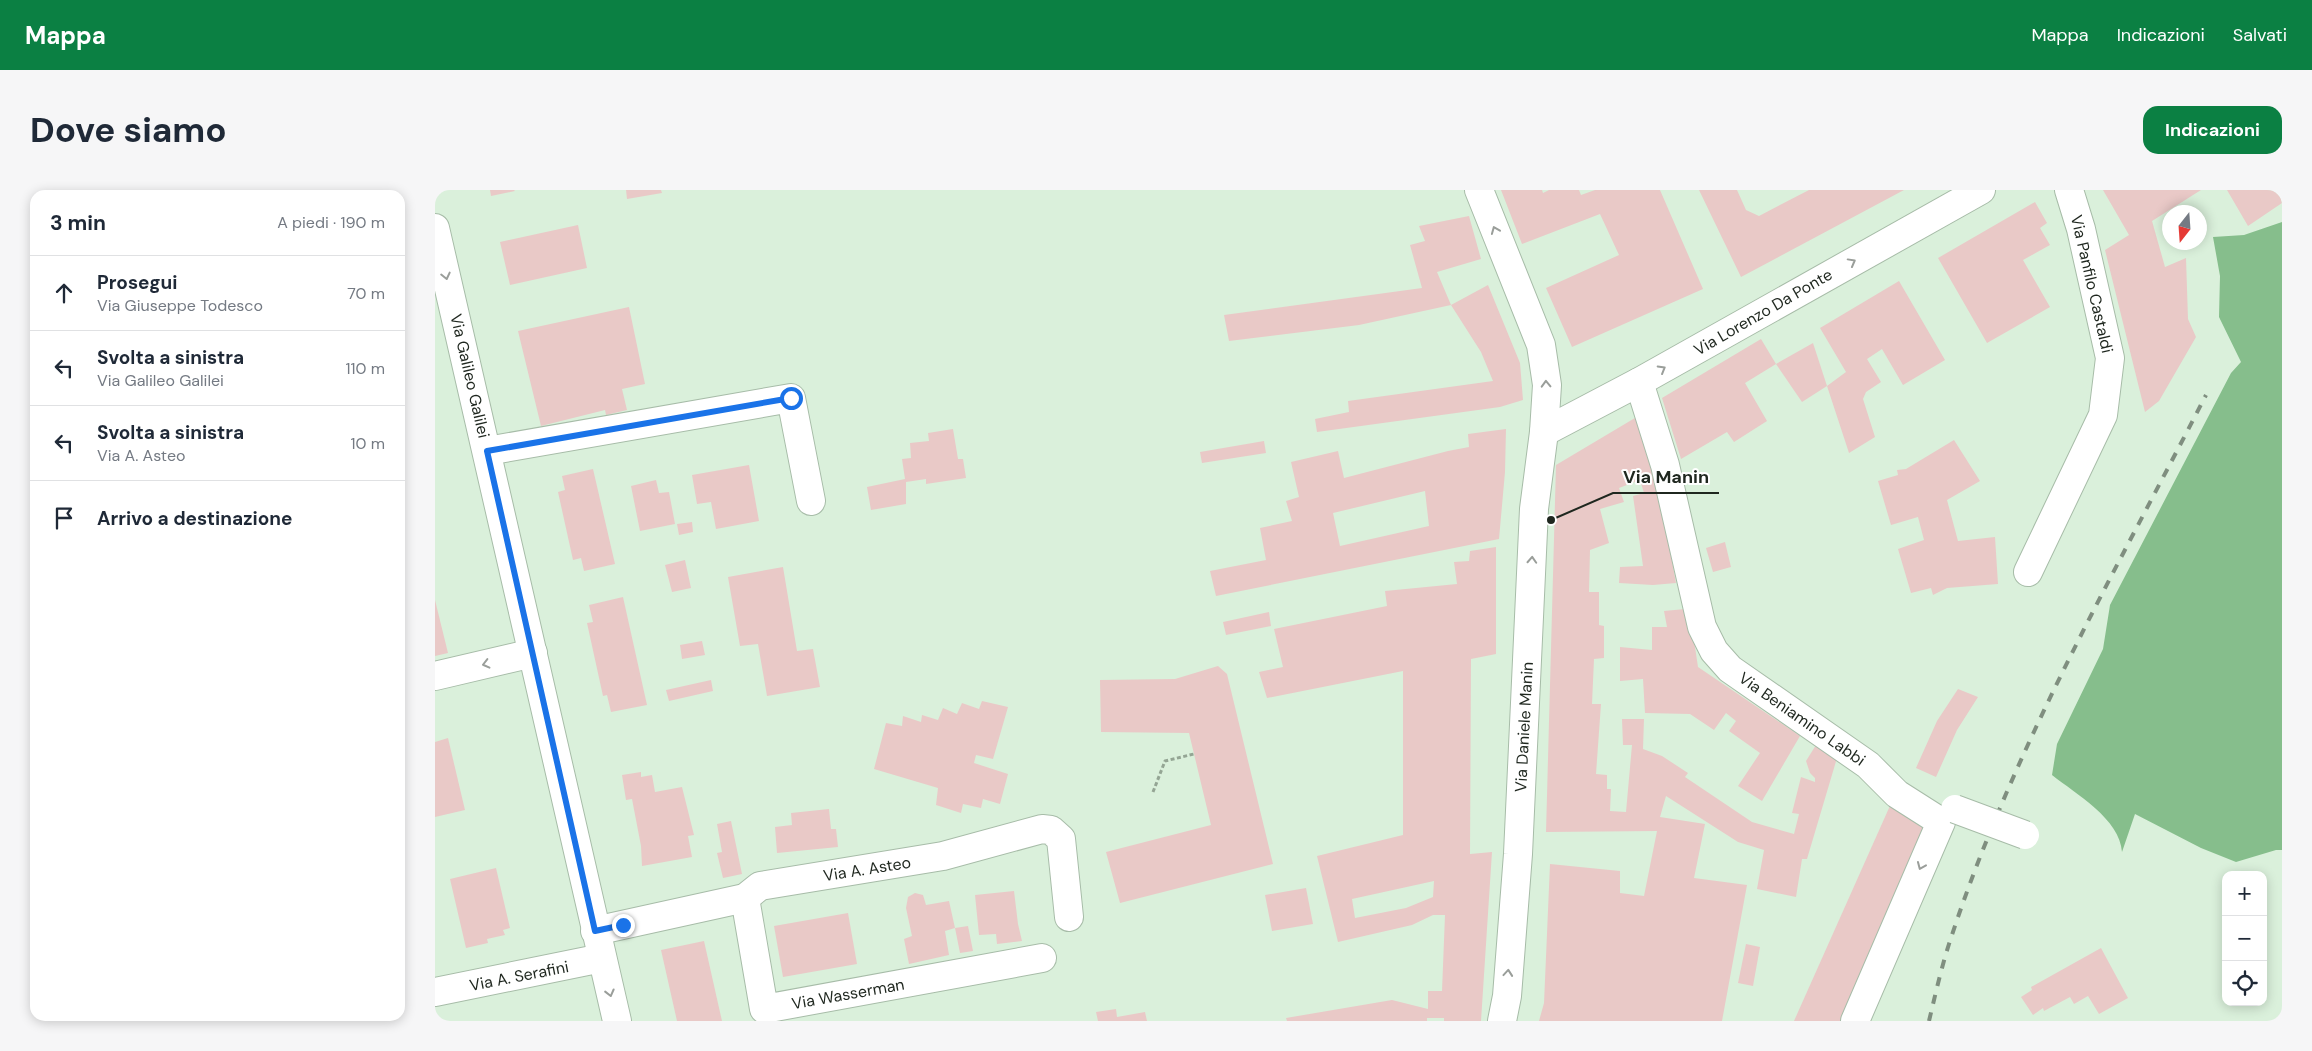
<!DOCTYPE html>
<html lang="it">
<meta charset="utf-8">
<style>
body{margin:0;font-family:"DM Sans",sans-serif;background:#f6f6f7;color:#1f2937}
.controls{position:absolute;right:15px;bottom:15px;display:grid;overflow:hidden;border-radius:10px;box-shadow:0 2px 12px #0003}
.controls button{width:45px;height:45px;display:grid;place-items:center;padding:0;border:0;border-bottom:1px solid #e0e1e3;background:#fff;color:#1f2937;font:25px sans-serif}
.compass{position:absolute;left:1727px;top:15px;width:45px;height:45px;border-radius:50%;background:#fff;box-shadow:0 2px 12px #0003;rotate:197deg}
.stop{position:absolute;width:15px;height:15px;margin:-11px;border:4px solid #1a73e8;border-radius:50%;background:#fff}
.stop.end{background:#1a73e8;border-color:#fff;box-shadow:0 1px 5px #0008}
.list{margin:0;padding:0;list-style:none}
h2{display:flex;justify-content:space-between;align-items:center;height:65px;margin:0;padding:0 20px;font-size:21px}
h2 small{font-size:16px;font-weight:400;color:#747a83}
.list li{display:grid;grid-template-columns:32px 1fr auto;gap:15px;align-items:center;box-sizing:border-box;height:75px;padding:0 20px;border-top:1px solid #e0e1e3}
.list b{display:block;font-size:19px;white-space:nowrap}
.list p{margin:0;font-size:16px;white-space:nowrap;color:#747a83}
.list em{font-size:16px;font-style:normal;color:#747a83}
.icon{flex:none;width:28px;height:28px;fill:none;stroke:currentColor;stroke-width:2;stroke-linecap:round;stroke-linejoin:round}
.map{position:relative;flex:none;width:1847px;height:831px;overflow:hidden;border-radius:15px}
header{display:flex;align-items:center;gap:30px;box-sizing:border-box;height:70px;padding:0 25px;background:#0b8043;color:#fff}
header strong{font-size:24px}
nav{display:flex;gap:28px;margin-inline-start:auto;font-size:18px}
.intro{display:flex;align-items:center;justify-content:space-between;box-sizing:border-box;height:120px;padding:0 30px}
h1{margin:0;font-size:35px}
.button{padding:12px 22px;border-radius:15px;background:#0b8043;color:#fff;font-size:18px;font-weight:700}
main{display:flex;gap:30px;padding:0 30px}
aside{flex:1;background:#fff;border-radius:15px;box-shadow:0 2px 12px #0003}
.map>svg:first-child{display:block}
.forest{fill:#86be8c}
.building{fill:#e9c9c7;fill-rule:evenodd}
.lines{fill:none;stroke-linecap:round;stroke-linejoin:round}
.minor-casing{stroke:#a7bca8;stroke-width:30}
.path{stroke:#94a594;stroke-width:3;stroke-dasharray:4 2.5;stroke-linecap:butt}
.minor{stroke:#fff;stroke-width:28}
.rail{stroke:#7f8e7f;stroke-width:4;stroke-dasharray:9 9;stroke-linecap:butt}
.minor-bridge-casing{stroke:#a7bca8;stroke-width:30;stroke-linecap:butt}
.minor-bridge{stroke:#fff;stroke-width:28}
.oneway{stroke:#9a9e9a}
.route{stroke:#1a73e8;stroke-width:6}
.labels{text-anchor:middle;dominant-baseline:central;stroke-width:4;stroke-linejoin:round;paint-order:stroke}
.street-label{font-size:16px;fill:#1f271f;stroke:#fff}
.leader{fill:none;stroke:#1f271f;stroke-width:2}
.callout-dot{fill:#1f271f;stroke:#fff;stroke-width:2}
.callout-label{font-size:18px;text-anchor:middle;font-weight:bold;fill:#1f271f;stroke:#fff;stroke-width:4;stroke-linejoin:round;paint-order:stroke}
</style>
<header>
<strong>Mappa</strong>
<nav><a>Mappa</a><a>Indicazioni</a><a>Salvati</a></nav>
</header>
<div class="intro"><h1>Dove siamo</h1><a class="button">Indicazioni</a></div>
<main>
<aside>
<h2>3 min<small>A piedi · 190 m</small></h2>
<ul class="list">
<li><svg class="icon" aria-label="ahead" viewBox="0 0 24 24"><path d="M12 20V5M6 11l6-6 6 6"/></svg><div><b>Prosegui</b><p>Via Giuseppe Todesco</p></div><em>70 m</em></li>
<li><svg class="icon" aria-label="left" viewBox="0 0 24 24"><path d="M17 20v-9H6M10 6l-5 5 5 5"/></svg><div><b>Svolta a sinistra</b><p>Via Galileo Galilei</p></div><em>110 m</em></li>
<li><svg class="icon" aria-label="left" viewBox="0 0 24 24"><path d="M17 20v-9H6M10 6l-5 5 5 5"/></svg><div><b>Svolta a sinistra</b><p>Via A. Asteo</p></div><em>10 m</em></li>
<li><svg class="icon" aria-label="arrive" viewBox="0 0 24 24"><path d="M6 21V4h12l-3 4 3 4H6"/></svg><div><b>Arrivo a destinazione</b></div></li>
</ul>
</aside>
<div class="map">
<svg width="1847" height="831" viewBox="0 0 1847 831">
<rect width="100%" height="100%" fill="#daf0db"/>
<!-- forest -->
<path class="forest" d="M 1847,32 L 1847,660 L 1841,660 L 1801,672 L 1766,658 L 1700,624 L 1687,662 C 1685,629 1641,604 1617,585 L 1622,554 L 1668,459 L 1675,415 L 1796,183 L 1806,172 L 1784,127 L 1785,86 L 1778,47 L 1809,45 Z"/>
<!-- building -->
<g class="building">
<path d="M 55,0 L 79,0 L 80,1 L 56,6 Z"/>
<path d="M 191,0 L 226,0 L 227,3 L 192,9 Z"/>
<path d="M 1066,0 L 1107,0 L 1108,3 L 1114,0 L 1144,0 L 1146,5 L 1160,0 L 1225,0 L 1268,99 L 1137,157 L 1111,98 L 1184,65 L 1165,24 L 1087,54 Z"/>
<path d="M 1264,0 L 1302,0 L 1311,20 L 1324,26 L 1374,0 L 1469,0 L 1306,87 Z"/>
<path d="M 1668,0 L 1766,0 L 1717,31 L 1730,77 L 1751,68 L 1753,129 L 1761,147 L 1724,211 L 1710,222 L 1670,60 L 1694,45 Z"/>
<path d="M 1792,0 L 1847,0 L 1845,3 L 1847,13 L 1813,36 Z"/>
<path d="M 1600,12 L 1612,33 L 1605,38 L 1615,55 L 1588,70 L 1615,117 L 1552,153 L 1503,68 Z"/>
<path d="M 1034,26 L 1046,69 L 1002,82 L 1016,115 L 924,135 L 794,151 L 789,125 L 987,98 L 975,55 L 990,51 L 984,36 Z"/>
<path d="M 143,35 L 152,78 L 75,95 L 65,52 Z"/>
<path d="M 1464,91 L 1510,170 L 1468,195 L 1447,159 L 1432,169 L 1446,192 L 1431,202 L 1428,209 L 1440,247 L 1414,263 L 1392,196 L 1411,182 L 1385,138 Z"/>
<path d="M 1053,95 L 1085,173 L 1088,210 L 1065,217 L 882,242 L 880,229 L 914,222 L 913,211 L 1058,191 L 1046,162 L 1016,115 Z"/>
<path d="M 194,117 L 210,194 L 187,199 L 192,220 L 171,225 L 170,220 L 106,236 L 83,141 Z"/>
<path d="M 1326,149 L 1341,174 L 1310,193 L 1332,231 L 1299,252 L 1292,242 L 1246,269 L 1227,208 Z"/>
<path d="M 1378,153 L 1392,196 L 1367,212 L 1341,174 Z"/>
<path d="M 1210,222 L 1241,393 L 1218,395 L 1184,393 L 1185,377 L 1208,376 L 1198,306 L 1209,303 L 1205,290 L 1184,298 L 1189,312 L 1165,319 L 1174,353 L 1155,360 L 1154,402 L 1164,402 L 1164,435 L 1169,436 L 1169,468 L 1159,469 L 1157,514 L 1166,514 L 1161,584 L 1172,585 L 1172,599 L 1176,599 L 1175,621 L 1191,622 L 1197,555 L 1188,555 L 1187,529 L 1209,529 L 1208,559 L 1227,566 L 1253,583 L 1250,587 L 1317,632 L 1359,644 L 1364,624 L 1357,623 L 1366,587 L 1380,592 L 1380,588 L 1375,583 L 1371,571 L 1381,555 L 1402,568 L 1372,669 L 1367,669 L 1361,707 L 1322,699 L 1329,660 L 1303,652 L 1231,606 L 1225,627 L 1270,634 L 1259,688 L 1312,695 L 1287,831 L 1104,831 L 1109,813 L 1115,674 L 1185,681 L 1185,703 L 1209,706 L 1222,641 L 1111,642 L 1121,275 Z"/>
<path d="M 518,239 L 523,269 L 528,269 L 531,288 L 491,294 L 491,289 L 471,292 L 471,314 L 436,320 L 432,297 L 470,289 L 467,269 L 476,268 L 475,253 L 494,251 L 493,243 Z"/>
<path d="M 1071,239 L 1070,282 L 1064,349 L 781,406 L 775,381 L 831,370 L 825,338 L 857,331 L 851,311 L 864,307 L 856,272 L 903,261 L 909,288 L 1013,261 L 1034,257 L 1033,244 ZM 990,301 L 994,336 L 905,356 L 898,323 Z"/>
<path d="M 1519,250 L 1545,291 L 1512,310 L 1523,351 L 1560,347 L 1563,394 L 1512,398 L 1498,405 L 1496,398 L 1476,403 L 1463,359 L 1489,350 L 1483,327 L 1456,335 L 1443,291 L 1463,285 L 1462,280 L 1471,279 Z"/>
<path d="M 829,251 L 831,263 L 767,273 L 765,262 Z"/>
<path d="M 314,275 L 324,331 L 281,339 L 276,312 L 262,314 L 257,285 Z"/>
<path d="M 158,279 L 180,374 L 149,381 L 146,368 L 138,370 L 123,302 L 130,300 L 127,286 Z"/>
<path d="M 221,290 L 224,303 L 234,302 L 240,334 L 205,341 L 196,296 Z"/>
<path d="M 257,332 L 258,342 L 244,345 L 242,334 Z"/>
<path d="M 1290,352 L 1296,377 L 1278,382 L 1271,358 Z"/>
<path d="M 1061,357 L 1061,464 L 1036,469 L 1035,664 L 1057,662 L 1046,831 L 1009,831 L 1009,828 L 992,828 L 992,831 L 852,831 L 851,828 L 957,810 L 993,819 L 993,801 L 1007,801 L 1010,725 L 998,725 L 977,735 L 903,752 L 882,666 L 968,645 L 968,481 L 832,508 L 824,482 L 848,477 L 839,439 L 952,416 L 950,401 L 1022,394 L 1019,372 L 1034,371 L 1035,361 ZM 999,691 L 998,707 L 971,718 L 920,728 L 917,709 Z"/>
<path d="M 250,370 L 256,398 L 237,402 L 230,375 Z"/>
<path d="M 348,377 L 362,461 L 378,459 L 385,497 L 332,506 L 323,454 L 305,456 L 293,387 Z"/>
<path d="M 188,407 L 212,515 L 176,522 L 172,505 L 168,506 L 152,433 L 158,432 L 154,415 Z"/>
<path d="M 0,410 L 13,463 L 0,466 Z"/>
<path d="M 1250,419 L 1257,437 L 1263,477 L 1365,546 L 1327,611 L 1303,596 L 1325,563 L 1294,541 L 1301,531 L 1291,523 L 1279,540 L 1255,524 L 1210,523 L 1208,489 L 1185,491 L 1185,457 L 1217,460 L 1217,437 L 1232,437 L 1229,421 Z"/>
<path d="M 834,422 L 836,436 L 791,445 L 788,432 Z"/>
<path d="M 267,451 L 270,465 L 247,469 L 245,455 Z"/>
<path d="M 783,476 L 792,484 L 838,674 L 685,713 L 671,662 L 776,635 L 754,543 L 666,542 L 665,490 L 740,489 Z"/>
<path d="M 276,490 L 278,501 L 234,511 L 231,500 Z"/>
<path d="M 1523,499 L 1543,507 L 1522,540 L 1501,587 L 1481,578 L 1502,531 Z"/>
<path d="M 547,511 L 573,517 L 558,569 L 541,565 L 539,573 L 573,584 L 565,614 L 548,609 L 546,618 L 528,614 L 526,623 L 501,615 L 503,598 L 439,579 L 451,533 L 467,536 L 468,526 L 486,532 L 487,525 L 503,530 L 508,518 L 522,524 L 527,513 L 544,519 Z"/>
<path d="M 13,548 L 30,620 L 0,627 L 0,552 Z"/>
<path d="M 206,582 L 206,587 L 217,585 L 220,602 L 247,597 L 259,645 L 253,646 L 257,667 L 207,676 L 206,656 L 197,609 L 191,610 L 187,585 Z"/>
<path d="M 1458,609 L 1498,633 L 1410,831 L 1359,831 Z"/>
<path d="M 394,619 L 396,639 L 401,639 L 403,657 L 342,663 L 340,637 L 357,635 L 356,623 Z"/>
<path d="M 296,631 L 307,684 L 288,688 L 282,663 L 287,662 L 282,634 Z"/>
<path d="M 61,678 L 75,738 L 68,740 L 70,745 L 52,749 L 53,753 L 31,758 L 15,689 Z"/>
<path d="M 871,698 L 878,734 L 837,741 L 830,705 Z"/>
<path d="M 579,701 L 583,734 L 587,751 L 562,754 L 561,744 L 544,745 L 540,705 Z"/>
<path d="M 480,703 L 488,705 L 491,715 L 514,711 L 520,738 L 510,741 L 514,765 L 474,774 L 469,749 L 477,746 L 471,718 L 473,707 Z"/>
<path d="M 413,723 L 422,774 L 348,787 L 339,736 Z"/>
<path d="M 533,736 L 538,761 L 525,763 L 520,738 Z"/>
<path d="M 269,751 L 287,831 L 242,831 L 226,760 Z"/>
<path d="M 1311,754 L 1325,757 L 1318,796 L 1303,793 Z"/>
<path d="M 1666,758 L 1693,808 L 1664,824 L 1653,806 L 1639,814 L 1635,807 L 1609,821 L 1608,818 L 1598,825 L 1586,807 L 1597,800 L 1596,797 Z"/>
<path d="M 681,819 L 682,827 L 710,822 L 712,831 L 663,831 L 661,822 Z"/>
</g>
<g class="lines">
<defs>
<g id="minor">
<path d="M 1044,0 L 1106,155 L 1112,195 L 1109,242 L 1099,319 L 1083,664 L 1072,806 L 1067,831"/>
<path d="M 0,38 L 182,831"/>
<path d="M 1204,192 L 1230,275 L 1267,437 L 1279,461 L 1295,479 L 1433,575 L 1462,604 L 1506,632 L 1420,831"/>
<path d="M 1109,242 L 1204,192 L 1546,0"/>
<path d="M 52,261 L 356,208 L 376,311"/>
<path d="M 1593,382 L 1668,225 L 1675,168 L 1646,39 L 1634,0"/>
<path d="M 0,486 L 98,463"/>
<path d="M 310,708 L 329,819 L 607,768"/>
<path d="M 160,741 L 310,708 L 325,696 L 508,666 L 607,639 L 616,640 L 626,649 L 634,727"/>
<path d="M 0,802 L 167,768"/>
</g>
</defs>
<!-- minor casing -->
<use href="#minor" class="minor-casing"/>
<!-- path -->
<path class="path" d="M 718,602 L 730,571 L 759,564"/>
<!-- minor -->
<use href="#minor" class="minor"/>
<!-- rail -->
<path class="rail" d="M 1494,831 C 1500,806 1506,779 1514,754 C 1576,562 1679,384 1771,205"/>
<defs>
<path id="minor-bridge" d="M 1520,619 L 1590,645"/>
</defs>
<!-- minor-bridge casing -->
<use href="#minor-bridge" class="minor-bridge-casing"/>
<!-- minor-bridge -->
<use href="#minor-bridge" class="minor-bridge"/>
</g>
<!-- one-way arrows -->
<defs><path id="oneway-chevron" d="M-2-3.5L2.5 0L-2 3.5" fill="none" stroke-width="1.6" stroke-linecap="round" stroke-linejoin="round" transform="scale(1.25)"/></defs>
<g class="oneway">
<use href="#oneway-chevron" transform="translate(1060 40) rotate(-112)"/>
<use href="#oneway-chevron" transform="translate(1417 72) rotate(-29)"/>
<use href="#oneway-chevron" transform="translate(11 86) rotate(77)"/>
<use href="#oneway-chevron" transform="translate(1227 179) rotate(-30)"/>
<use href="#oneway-chevron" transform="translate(1111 194) rotate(-92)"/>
<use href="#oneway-chevron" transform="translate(1097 370) rotate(-87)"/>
<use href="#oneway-chevron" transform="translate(51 474) rotate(166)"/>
<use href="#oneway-chevron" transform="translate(1486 676) rotate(113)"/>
<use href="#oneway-chevron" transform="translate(1073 783) rotate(-85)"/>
<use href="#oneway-chevron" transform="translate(175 803) rotate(76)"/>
</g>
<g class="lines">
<!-- route -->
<path class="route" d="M 188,735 L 160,741 L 52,261 L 356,208"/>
</g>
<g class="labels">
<!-- street labels -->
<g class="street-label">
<text transform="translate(1657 94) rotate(77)">Via Panfilo Castaldi</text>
<text transform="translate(1328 122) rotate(-30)">Via Lorenzo Da Ponte</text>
<text transform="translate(35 186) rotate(77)">Via Galileo Galilei</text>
<text transform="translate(1367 529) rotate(35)">Via Beniamino Labbi</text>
<text transform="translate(1089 537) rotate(-87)">Via Daniele Manin</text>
<text transform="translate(432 679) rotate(-9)">Via A. Asteo</text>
<text transform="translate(84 786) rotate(-11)">Via A. Serafini</text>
<text transform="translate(413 804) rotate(-10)">Via Wasserman</text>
</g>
</g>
<!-- callouts -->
<path class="leader" d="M1116 330L1178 303H1284"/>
<circle class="callout-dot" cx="1116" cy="330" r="5"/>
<g class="callout-label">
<text x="1231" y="293">Via Manin</text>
</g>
</svg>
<div class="controls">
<button>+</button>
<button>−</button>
<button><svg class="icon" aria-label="locate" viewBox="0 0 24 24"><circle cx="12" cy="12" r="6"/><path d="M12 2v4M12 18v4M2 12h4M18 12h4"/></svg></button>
</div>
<svg class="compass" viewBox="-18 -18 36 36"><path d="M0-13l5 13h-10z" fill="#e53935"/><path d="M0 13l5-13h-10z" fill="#747a83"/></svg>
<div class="stop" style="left:356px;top:208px"></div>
<div class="stop end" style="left:188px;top:735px"></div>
</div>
</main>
